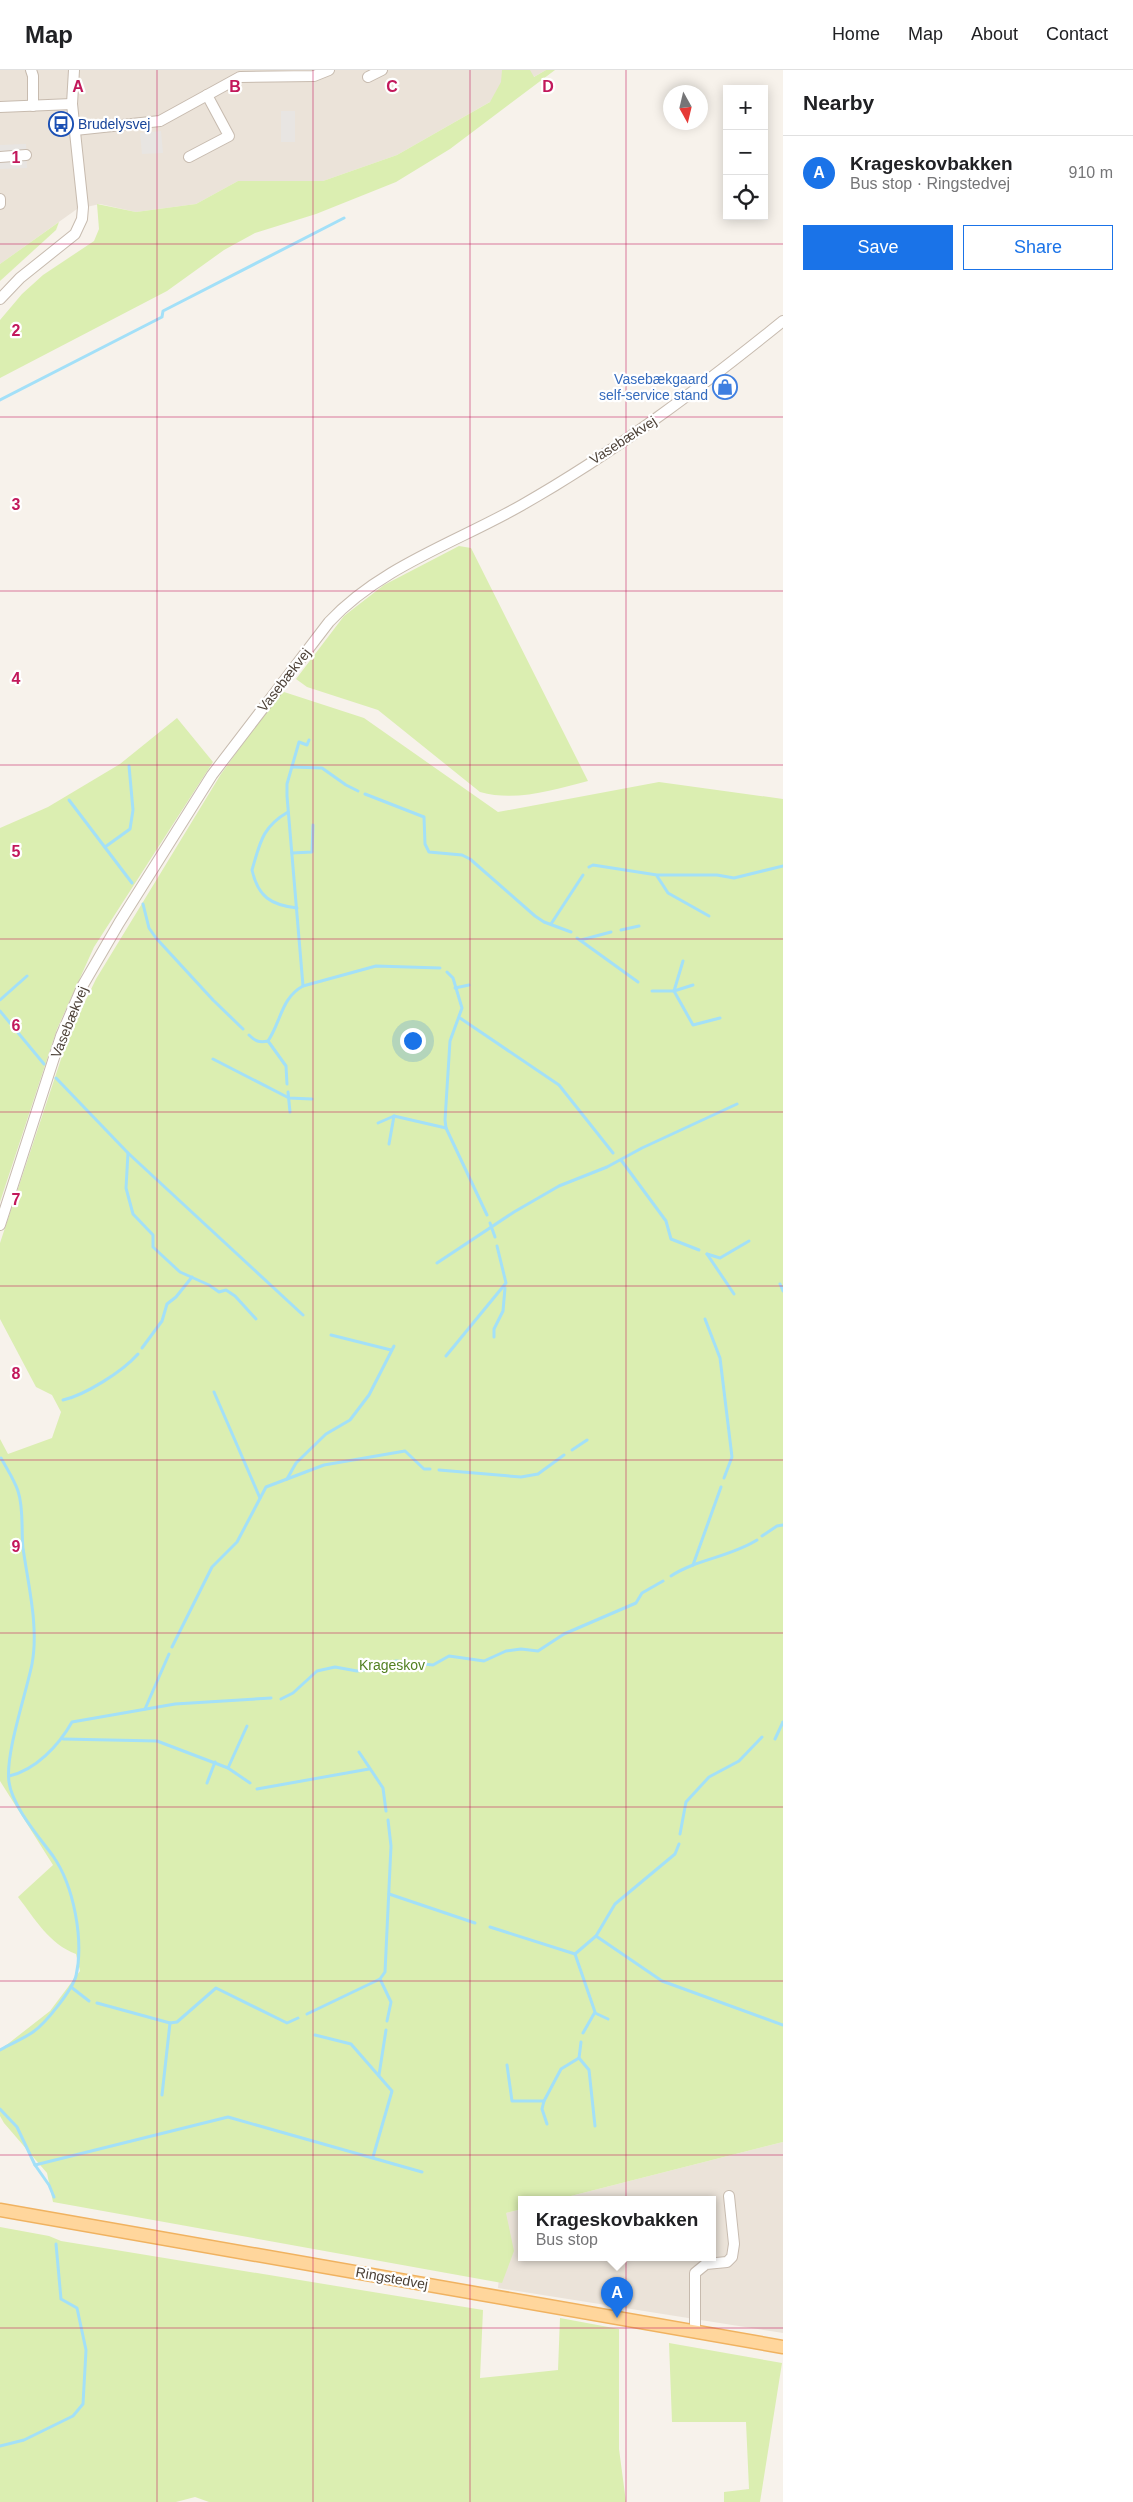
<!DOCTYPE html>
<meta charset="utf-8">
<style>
body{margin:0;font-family:Arial,sans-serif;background:#f6f6f6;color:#202124}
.controls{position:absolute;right:15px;top:15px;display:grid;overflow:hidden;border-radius:0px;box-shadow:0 2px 12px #0003}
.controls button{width:45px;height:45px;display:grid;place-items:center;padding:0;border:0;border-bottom:1px solid #e0e0e0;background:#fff;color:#202124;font:25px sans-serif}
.compass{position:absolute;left:663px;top:15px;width:45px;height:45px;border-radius:50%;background:#fff;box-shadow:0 2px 12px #0003;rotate:172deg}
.you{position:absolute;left:412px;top:970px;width:18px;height:18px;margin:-12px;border:4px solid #fff;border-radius:50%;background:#1a73e8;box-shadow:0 0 0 8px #1a73e833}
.badge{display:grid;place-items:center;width:32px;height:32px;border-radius:50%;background:#1a73e8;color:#fff;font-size:16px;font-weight:700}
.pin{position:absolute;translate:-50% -41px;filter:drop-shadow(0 1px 2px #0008)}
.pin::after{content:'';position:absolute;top:26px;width:18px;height:15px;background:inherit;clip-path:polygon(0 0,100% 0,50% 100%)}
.popup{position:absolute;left:518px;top:2126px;width:198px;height:65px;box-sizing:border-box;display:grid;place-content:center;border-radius:0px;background:#fff;filter:drop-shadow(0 1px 4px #0005);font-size:16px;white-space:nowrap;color:#757577}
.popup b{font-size:19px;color:#202124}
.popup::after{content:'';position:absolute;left:50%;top:100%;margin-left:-10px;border:10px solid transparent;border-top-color:#fff}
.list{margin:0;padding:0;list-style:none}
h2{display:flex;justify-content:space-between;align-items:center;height:65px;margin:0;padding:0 20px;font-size:21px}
h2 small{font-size:16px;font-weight:400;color:#757577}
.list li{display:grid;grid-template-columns:32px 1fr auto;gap:15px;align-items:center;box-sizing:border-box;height:75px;padding:0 20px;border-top:1px solid #e0e0e0}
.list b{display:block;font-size:19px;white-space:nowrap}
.list p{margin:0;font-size:16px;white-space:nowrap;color:#757577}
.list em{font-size:16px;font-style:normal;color:#757577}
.actions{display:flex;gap:10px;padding:15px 20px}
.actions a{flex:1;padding:11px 0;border:1px solid #1a73e8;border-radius:0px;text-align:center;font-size:18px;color:#1a73e8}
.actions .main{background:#1a73e8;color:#fff}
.icon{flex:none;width:28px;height:28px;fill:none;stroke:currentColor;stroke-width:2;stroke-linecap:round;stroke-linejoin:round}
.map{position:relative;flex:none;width:783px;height:2432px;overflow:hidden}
header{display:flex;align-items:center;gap:30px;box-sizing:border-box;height:70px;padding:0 25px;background:#fff;border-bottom:1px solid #e0e0e0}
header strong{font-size:24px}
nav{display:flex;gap:28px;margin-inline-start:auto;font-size:18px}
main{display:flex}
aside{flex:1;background:#fff}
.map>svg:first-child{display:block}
.residential{fill:#ebe3d9}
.green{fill:#dbeeb1}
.parking{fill:#e8e5e2}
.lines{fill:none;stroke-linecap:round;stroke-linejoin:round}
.stream{stroke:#a3e0f8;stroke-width:3}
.minor-casing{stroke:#c7bbaf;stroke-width:12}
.major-casing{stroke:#f0b260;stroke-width:15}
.minor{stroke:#fff;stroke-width:10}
.major{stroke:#ffd69c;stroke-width:12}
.grid{fill:none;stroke:#c2185b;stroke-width:1;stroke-opacity:0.55}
.labels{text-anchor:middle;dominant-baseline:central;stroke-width:4.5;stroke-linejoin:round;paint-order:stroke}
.transit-label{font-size:14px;fill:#164399;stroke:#fff;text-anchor:start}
.shop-label{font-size:14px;fill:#366cbe;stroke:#fff;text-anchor:end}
.street-label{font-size:14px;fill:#4c4137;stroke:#fff}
.park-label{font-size:14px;fill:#528022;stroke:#fff}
.grid-label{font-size:16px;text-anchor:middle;font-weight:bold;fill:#c2185b;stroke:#fff;stroke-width:4.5;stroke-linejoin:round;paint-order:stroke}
</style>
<header>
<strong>Map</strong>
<nav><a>Home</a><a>Map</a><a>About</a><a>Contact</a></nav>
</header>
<main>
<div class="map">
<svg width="783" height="2432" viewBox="0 0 783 2432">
<rect width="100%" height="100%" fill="#f7f2eb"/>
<!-- residential -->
<g class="residential">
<path d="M 0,0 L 546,0 L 397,85 L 323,111 L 238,111 L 196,134 L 136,142 L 100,134 L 77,139 L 0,194 Z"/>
<path d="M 783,2072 L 783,2263 L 498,2218 L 506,2143 L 522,2139 L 522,2187 L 712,2187 L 712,2129 L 559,2129 Z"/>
</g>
<!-- green -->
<g class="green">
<path d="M 502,0 L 530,0 L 534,7 L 546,0 L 555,0 L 450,79 L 396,112 L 316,144 L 255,163 L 224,180 L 167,221 L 0,308 L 0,250 L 22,224 L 43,205 L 94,171 L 99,159 L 97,134 L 136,142 L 196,134 L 238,111 L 323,111 L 397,85 L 490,32 L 501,12 Z"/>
<path d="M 59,152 L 56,160 L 0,211 L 0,194 Z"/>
<path d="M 459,476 L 471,478 L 588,711 C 554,720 515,732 480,722 L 378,640 L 307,617 L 296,609 L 344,546 L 384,515 Z"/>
<path d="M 281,621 L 364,648 L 498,742 L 659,712 L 783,729 L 783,2072 L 559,2129 L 522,2129 L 522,2139 L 506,2143 L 514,2181 L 502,2213 L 53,2132 L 47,2103 L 4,2053 L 0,2046 L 0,1980 L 50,1941 L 80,1901 L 76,1884 C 49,1874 35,1849 18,1827 L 53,1795 L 0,1711 L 0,1369 L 8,1384 L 52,1368 L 61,1342 L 52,1325 L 36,1317 L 0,1249 L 0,1173 L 69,965 L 96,909 L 221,704 Z"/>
<path d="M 177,648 L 213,692 L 94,877 L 57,959 L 0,1132 L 0,758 L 48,737 L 120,694 Z"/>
<path d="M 0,2157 L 49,2166 L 61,2171 L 483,2240 L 480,2308 L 558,2300 L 560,2248 L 619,2259 L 619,2379 L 626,2432 L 209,2432 L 195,2427 L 176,2432 L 0,2432 Z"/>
<path d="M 669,2273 L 782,2293 L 760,2432 L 724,2432 L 724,2422 L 749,2419 L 746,2352 L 672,2352 Z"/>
</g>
<!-- parking -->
<g class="parking">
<rect x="281" y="41" width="14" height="31"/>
<path d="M 161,61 L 163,83 L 142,84 L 140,63 Z"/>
<path d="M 26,74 L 27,98 L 0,99 L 0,75 Z"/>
</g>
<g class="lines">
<!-- stream -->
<g class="stream">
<path d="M 0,330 L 162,247 L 163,241 L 344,148"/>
<path d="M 292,697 L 322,698 L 346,715 L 358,721"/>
<path d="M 365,724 L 424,747 L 425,774 L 429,782 L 462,785 L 470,789 L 535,846 L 544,852 L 571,862"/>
<path d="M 69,730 L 132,813"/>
<path d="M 288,742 C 262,757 260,773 252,800 C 258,827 271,835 297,838"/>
<path d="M 105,777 L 130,759 L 133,740 L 129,696"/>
<path d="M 292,783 L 312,782 L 313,755"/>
<path d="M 589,797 L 593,795 L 657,805 L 717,805 L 734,808 L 783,796"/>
<path d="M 657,806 L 668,823 L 709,846"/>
<path d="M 143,834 L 149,858 L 156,868 L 213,930 L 243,959"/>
<path d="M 551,854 L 583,805"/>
<path d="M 621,860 L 639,856"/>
<path d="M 577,868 L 638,912"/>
<path d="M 581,870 L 611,862"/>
<path d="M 683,891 L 674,921 L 693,955 L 720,948"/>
<path d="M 447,902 L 453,908 L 462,938 L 450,971 L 445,1050 L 446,1058 L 487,1145"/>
<path d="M 303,916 L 287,726 L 287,714 L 299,672 L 307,675 L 309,670"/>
<path d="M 455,918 L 469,915"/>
<path d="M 652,921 L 674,921 L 693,915"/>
<path d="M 0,930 L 27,906"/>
<path d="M 0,941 L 44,994"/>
<path d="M 460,948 L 559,1015 L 613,1083"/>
<path d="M 249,965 C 255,971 259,973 268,971 C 281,952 281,928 303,916 L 376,896 L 440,898"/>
<path d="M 268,971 L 286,996 L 287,1014"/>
<path d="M 213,989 L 289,1028 L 312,1029"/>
<path d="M 56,1008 L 128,1083 L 303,1245"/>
<path d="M 288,1022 L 290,1042"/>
<path d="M 378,1053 L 394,1046 L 446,1058"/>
<path d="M 389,1074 L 394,1046"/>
<path d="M 128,1083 L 126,1118 L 133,1144 L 153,1165 L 153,1177 L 180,1202 L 209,1215 L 219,1222 L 226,1220 L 235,1226 L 256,1249"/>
<path d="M 621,1090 L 666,1151 L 671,1169 L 699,1180"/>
<path d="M 490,1153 L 495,1167"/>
<path d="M 707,1184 L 734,1224"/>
<path d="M 707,1184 L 720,1188 L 749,1171"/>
<path d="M 437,1193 L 514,1142 L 559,1116 L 607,1097 L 642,1078 L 737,1034"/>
<path d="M 780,1214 L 783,1221"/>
<path d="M 705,1249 L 720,1288 L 732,1387 L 724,1408"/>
<path d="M 331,1265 L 391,1280"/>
<path d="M 494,1267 L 494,1259 L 503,1241 L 505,1218"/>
<path d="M 142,1278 L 162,1251 L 167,1234 L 176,1227 L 192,1207"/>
<path d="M 446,1286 L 506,1213 L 497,1176"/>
<path d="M 214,1322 L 260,1428"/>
<path d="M 63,1330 C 85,1325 122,1302 138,1284"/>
<path d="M 572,1380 L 587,1370"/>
<path d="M 439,1400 L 521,1407 L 538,1404 L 564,1385"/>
<path d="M 287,1409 L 296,1393 L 326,1364 L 350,1350 L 369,1325 L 394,1276"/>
<path d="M 762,1466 L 777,1456 L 783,1455"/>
<path d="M 693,1495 L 721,1417"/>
<path d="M 671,1506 C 697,1489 730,1487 757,1470"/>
<path d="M 172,1577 L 212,1497 L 237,1472 L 266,1417 L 324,1395 L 405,1381 L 424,1399 L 430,1399"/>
<path d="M 281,1629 L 293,1623 L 317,1601 L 335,1597 L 357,1601 L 381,1597 L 396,1591 L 433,1595 L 449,1586 L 484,1591 L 506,1581 L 521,1579 L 538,1581 L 564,1564 L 636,1533 L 642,1523 L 663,1511"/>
<path d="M 145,1639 L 169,1584"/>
<path d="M 63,1669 L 157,1671 L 228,1698 L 250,1713"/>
<path d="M 775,1669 L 783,1652"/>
<path d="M 359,1682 L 383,1718 L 386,1741"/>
<path d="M 228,1698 L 247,1656"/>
<path d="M 9,1706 C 36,1700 59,1675 72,1652 L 175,1634 L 271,1628"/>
<path d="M 207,1713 L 215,1692"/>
<path d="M 257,1719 L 369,1699"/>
<path d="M 680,1764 L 686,1732 L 709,1707 L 739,1691 L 762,1667"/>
<path d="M 389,1824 L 475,1853"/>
<path d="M 490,1857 L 575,1884 L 596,1866 L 615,1834 L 675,1784 L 679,1774"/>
<path d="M 596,1866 L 662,1911 L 783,1955"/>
<path d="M 575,1884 L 595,1942 L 583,1963"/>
<path d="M 380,1909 L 391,1932 L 387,1951"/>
<path d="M 71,1917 L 89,1931"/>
<path d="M 97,1933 L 170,1953 L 177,1952 L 216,1918 L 287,1953 L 298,1948"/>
<path d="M 595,1943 L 608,1949"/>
<path d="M 307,1944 L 380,1909 L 385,1902 L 391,1776 L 388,1750"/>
<path d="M 315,1965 L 351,1974 L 392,2021 L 373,2087"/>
<path d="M 0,1980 C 10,1974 23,1969 33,1962 C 46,1953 72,1920 76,1906 C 84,1870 74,1816 53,1786 C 39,1767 12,1736 9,1712 C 5,1684 26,1624 32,1594 C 39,1557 28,1514 23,1478 C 21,1459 24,1439 18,1421 C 14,1409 7,1399 1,1388"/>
<path d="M 579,1988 L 589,2000 L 595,2056"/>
<path d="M 507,1995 L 512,2031 L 544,2031"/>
<path d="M 379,2005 L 386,1960"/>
<path d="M 162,2025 L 170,1953"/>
<path d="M 0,2039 L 17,2057 L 35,2095 L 49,2115 L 54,2127"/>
<path d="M 547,2054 L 542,2039 L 544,2031 L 561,1999 L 579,1988 L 581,1972"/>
<path d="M 35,2095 L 228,2047 L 422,2102"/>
<path d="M 0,2376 L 24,2370 L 73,2346 L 83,2334 L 86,2280 L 77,2238 L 61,2229 L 56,2174"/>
</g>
<defs>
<g id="minor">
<path d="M 31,0 L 33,6 L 33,36"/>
<path d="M 368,7 L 382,0"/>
<path d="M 0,37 L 72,34"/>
<path d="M 75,60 L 160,51 L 240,7 L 314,6 L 329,0"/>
<path d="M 0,87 L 26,85"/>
<path d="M 189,87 L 229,66 L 207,25"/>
<path d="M 0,129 L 0,134"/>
<path d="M 0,229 L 20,208 L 75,164 L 82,149 L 83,137 L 72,34 L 74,0"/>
<path d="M 0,1155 L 61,966 L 83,915 L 119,853 L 212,705 L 329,552 C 380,497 457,472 522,435 C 615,382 700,318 783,251"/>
<path d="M 695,2262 L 695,2203 L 706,2194 L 727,2192 L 732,2187 L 734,2174 L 729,2126"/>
</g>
<path id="major" d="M 0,2140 L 783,2277"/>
</defs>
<!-- minor casing -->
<use href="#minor" class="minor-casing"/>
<!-- major casing -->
<use href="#major" class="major-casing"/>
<!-- minor -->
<use href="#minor" class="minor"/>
<!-- major -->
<use href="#major" class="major"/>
</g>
<!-- grid -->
<path class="grid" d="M 157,0 L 157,2432M 313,0 L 313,2432M 470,0 L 470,2432M 626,0 L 626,2432M 0,174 L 783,174M 0,347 L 783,347M 0,521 L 783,521M 0,695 L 783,695M 0,869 L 783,869M 0,1042 L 783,1042M 0,1216 L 783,1216M 0,1390 L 783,1390M 0,1563 L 783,1563M 0,1737 L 783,1737M 0,1911 L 783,1911M 0,2085 L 783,2085M 0,2258 L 783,2258"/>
<!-- icons -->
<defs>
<symbol id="bus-ring" viewBox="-11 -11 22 22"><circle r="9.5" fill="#fff" stroke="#1a4fb4" stroke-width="1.5"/><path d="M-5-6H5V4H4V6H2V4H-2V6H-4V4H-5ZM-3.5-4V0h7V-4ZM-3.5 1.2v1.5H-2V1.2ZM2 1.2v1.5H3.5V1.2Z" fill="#1a4fb4"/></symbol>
<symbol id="shop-ring" viewBox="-11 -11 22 22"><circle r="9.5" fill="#fff" stroke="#3f7fe0" stroke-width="1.5"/><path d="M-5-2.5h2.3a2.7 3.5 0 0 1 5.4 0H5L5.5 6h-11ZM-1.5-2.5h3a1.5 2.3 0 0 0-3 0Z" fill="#3f7fe0"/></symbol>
</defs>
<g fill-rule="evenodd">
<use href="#bus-ring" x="47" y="40" width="28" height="28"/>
<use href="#shop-ring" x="711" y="303" width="28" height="28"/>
</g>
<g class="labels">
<!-- transit labels -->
<g class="transit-label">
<text x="78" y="54">Brudelysvej</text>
</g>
<!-- shop labels -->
<g class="shop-label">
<text x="708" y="309">Vasebækgaard<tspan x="708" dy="16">self-service stand</tspan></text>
</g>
<!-- street labels -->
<g class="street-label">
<text transform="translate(623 370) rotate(-33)">Vasebækvej</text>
<text transform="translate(284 610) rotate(-52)">Vasebækvej</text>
<text transform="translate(69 952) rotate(-68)">Vasebækvej</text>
<text transform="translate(392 2208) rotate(10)">Ringstedvej</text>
</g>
<!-- park labels -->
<g class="park-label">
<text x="392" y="1595">Krageskov</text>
</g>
</g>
<g class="grid-label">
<text x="78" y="22">A</text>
<text x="235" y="22">B</text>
<text x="392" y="22">C</text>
<text x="548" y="22">D</text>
<text x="16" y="93">1</text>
<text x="16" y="266">2</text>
<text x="16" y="440">3</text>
<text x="16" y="614">4</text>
<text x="16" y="787">5</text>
<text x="16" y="961">6</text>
<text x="16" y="1135">7</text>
<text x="16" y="1309">8</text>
<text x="16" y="1482">9</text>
</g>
</svg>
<div class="controls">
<button>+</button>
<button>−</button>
<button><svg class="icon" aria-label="locate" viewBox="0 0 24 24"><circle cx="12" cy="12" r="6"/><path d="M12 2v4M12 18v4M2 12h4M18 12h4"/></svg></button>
</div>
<svg class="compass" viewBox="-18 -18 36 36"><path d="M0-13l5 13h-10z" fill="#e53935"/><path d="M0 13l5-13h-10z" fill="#757577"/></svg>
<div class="you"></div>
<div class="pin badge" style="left:617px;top:2248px">A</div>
<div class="popup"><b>Krageskovbakken</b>Bus stop</div>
</div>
<aside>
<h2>Nearby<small></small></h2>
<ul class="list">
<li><span class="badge">A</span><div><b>Krageskovbakken</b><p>Bus stop · Ringstedvej</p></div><em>910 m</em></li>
</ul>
<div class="actions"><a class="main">Save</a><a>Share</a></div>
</aside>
</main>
